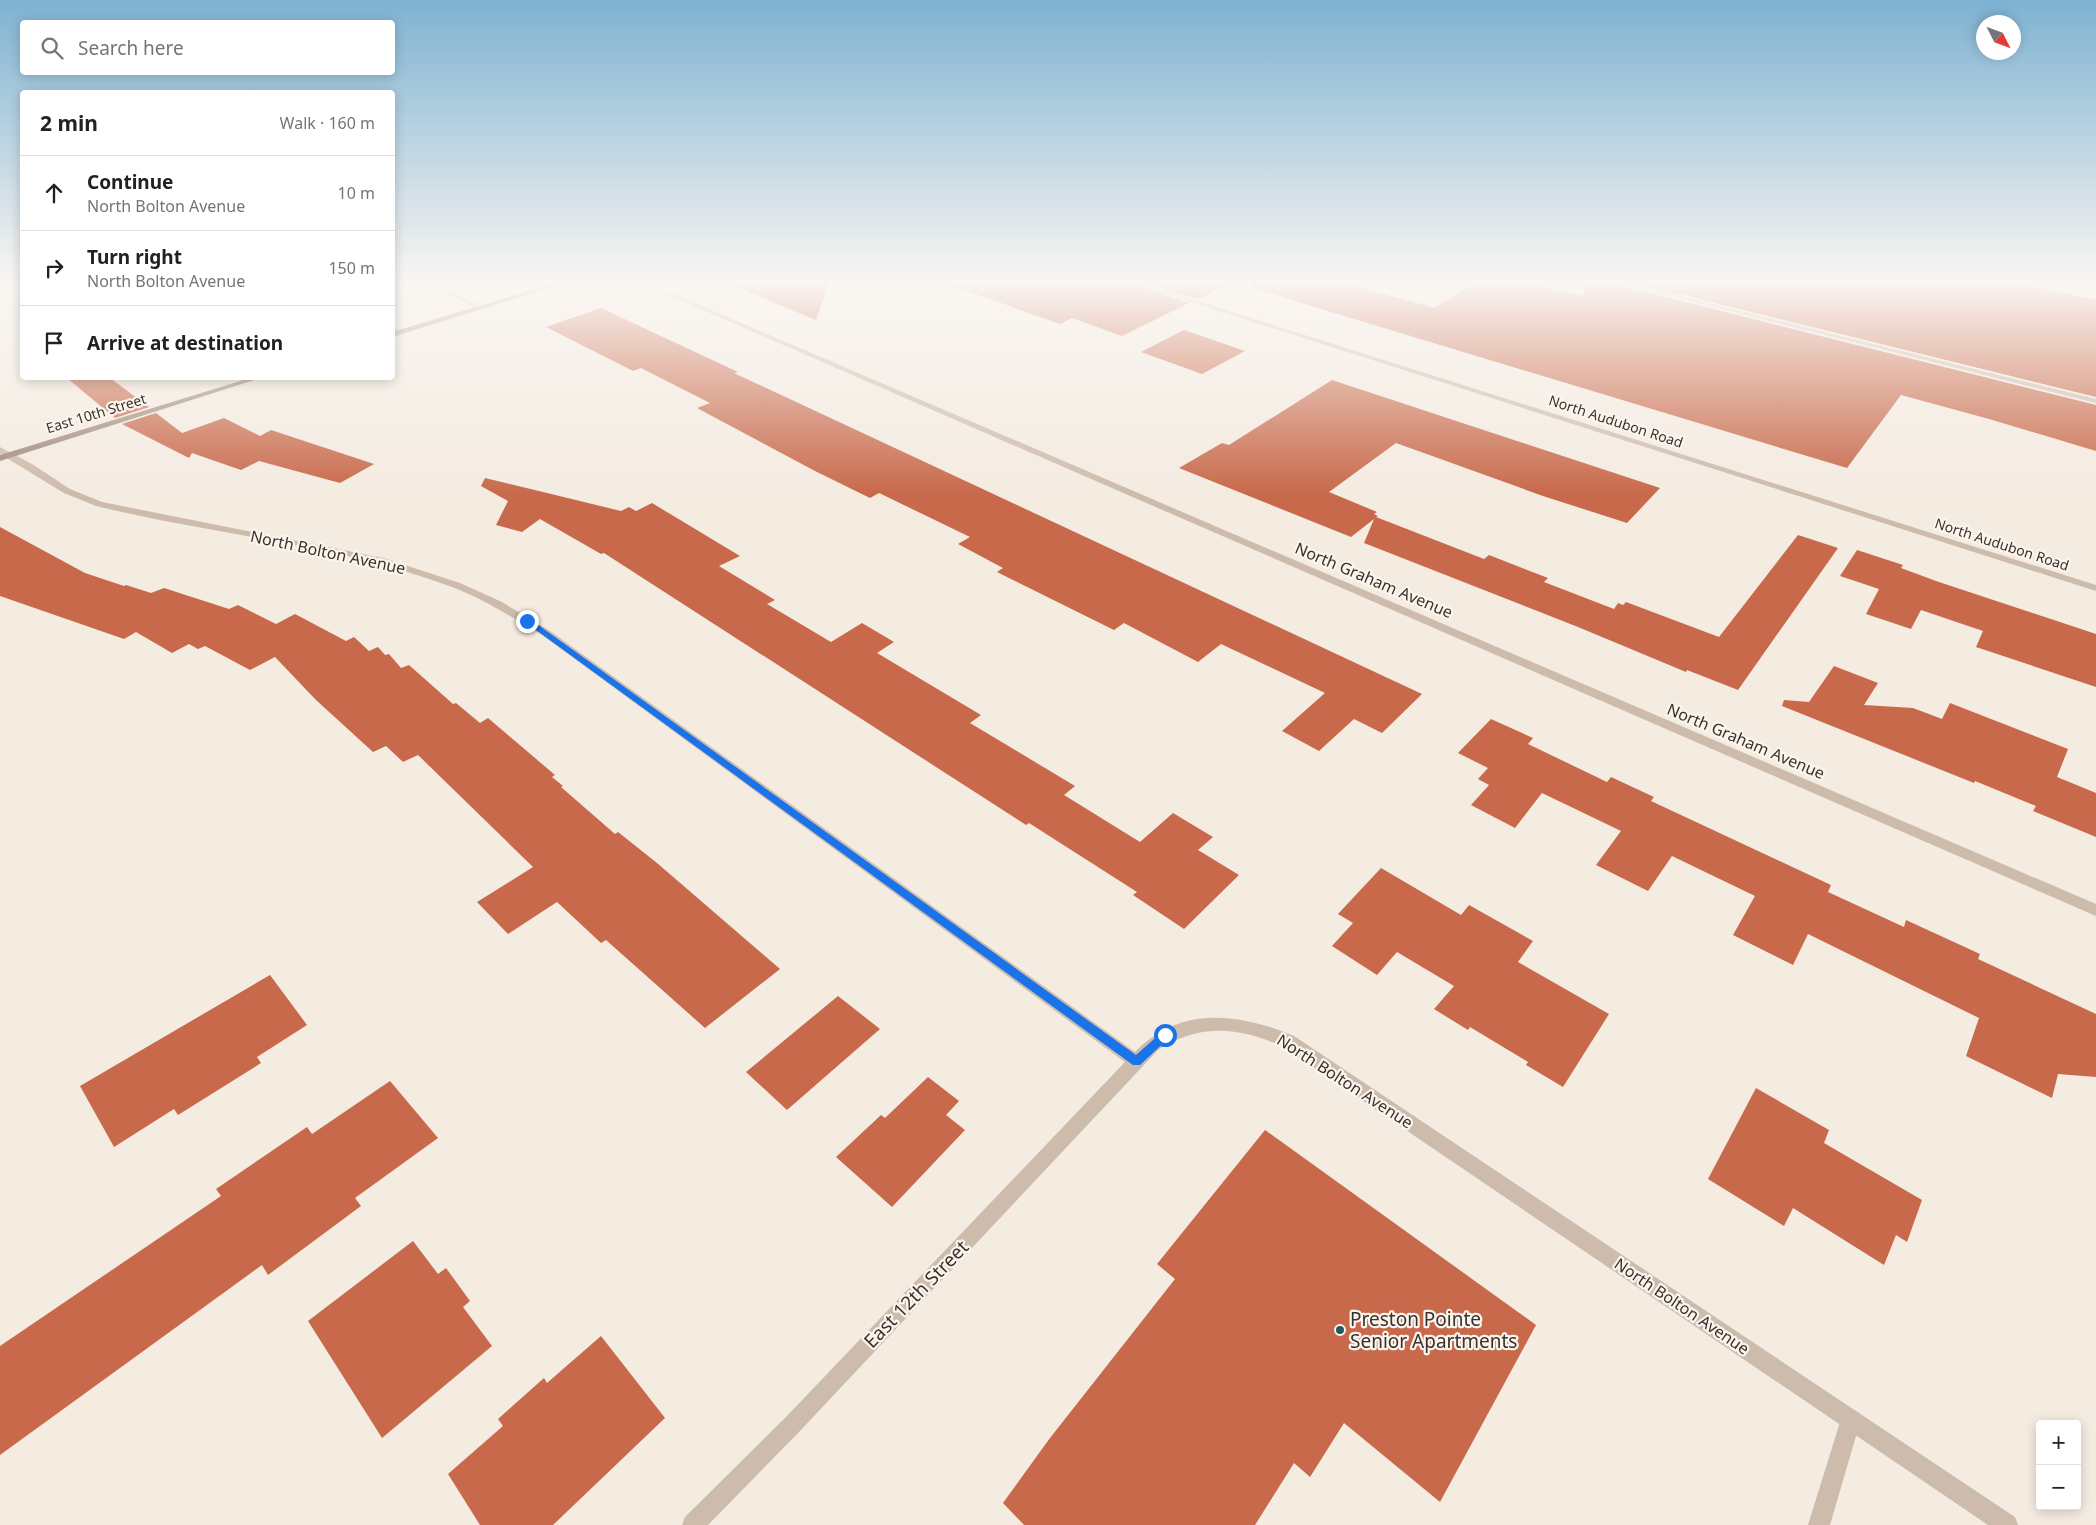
<!DOCTYPE html>
<meta charset="utf-8">
<style>
body{margin:0;font-family:"Noto Sans",sans-serif;background:#f2f2f2;color:#202124}
.controls{position:absolute;right:15px;bottom:15px;display:grid;overflow:hidden;border-radius:5px;box-shadow:0 2px 12px #0003}
.controls button{width:45px;height:45px;display:grid;place-items:center;padding:0;border:0;border-bottom:1px solid #e0e0e0;background:#fff;color:#202124;font:25px sans-serif}
.compass{position:absolute;left:1976px;top:15px;width:45px;height:45px;border-radius:50%;background:#fff;box-shadow:0 2px 12px #0003;rotate:132deg}
.stop{position:absolute;width:15px;height:15px;margin:-11px;border:4px solid #1a73e8;border-radius:50%;background:#fff}
.stop.end{background:#1a73e8;border-color:#fff;box-shadow:0 1px 5px #0008}
.list{margin:0;padding:0;list-style:none}
h2{display:flex;justify-content:space-between;align-items:center;height:65px;margin:0;padding:0 20px;font-size:21px}
h2 small{font-size:16px;font-weight:400;color:#757577}
.list li{display:grid;grid-template-columns:32px 1fr auto;gap:15px;align-items:center;box-sizing:border-box;height:75px;padding:0 20px;border-top:1px solid #e0e0e0}
.list b{display:block;font-size:19px;white-space:nowrap}
.list p{margin:0;font-size:16px;white-space:nowrap;color:#757577}
.list em{font-size:16px;font-style:normal;color:#757577}
.icon{flex:none;width:28px;height:28px;fill:none;stroke:currentColor;stroke-width:2;stroke-linecap:round;stroke-linejoin:round}
.map{position:relative;flex:none;width:2096px;height:1525px;overflow:hidden}
.search{position:absolute;background:#fff;box-shadow:0 2px 12px #0003;left:20px;top:20px;width:375px;height:55px;display:flex;align-items:center;gap:12px;box-sizing:border-box;padding:0 18px;border-radius:5px;color:#757577;font-size:19px}
.panel{position:absolute;background:#fff;box-shadow:0 2px 12px #0003;left:20px;top:90px;width:375px;height:290px;border-radius:5px}
.map>svg:first-child{display:block}
.building{fill:#c8694b}
.lines{fill:none;stroke-linecap:round;stroke-linejoin:round}
.lane{fill:#cdbbac;fill-rule:evenodd}
.street{fill:#cdbbac;fill-rule:evenodd}
.secondary{fill:#a18a7d;fill-rule:evenodd}
.route{fill:#1a73e8}
.poi-dot{fill:#1f5a5e;stroke:#fbf5ee;stroke-width:2}
.labels{text-anchor:middle;dominant-baseline:central;stroke-width:4.5;stroke-linejoin:round;paint-order:stroke}
.far-street-label{font-size:14px;fill:#3b302b;stroke:#fbf5ee}
.street-label{font-size:16px;fill:#3b302b;stroke:#fbf5ee}
.near-street-label{font-size:19px;fill:#3b302b;stroke:#fbf5ee}
.near-poi-label{font-size:19px;fill:#3b302b;stroke:#fbf5ee;text-anchor:start}
</style>
<div class="map">
<svg width="2096" height="1525" viewBox="0 0 2096 1525">
<rect width="100%" height="100%" fill="#f4ebe1"/>
<!-- building -->
<g class="building">
<path d="M 721,281 L 830,281 L 816,320 Z"/>
<path d="M 951,281 L 1123,281 L 1189,303 L 1122,336 L 1072,318 L 1060,324 L 950,285 Z"/>
<path d="M 1139,281 L 1236,281 L 1198,299 Z"/>
<path d="M 1253,281 L 1339,281 L 1434,308 L 1477,281 L 1520,281 L 1583,296 L 1585,281 L 1608,281 L 1610,283 L 2096,405 L 2096,451 L 1989,419 L 1901,395 L 1847,468 L 1252,288 Z"/>
<path d="M 1626,281 L 2006,281 L 2096,300 L 2096,397 Z"/>
<path d="M 601,308 L 738,372 L 734,373 L 1422,694 L 1382,733 L 1354,719 L 1319,751 L 1282,731 L 1325,693 L 1221,644 L 1198,662 L 1124,623 L 1114,630 L 997,572 L 1003,568 L 958,544 L 970,537 L 879,493 L 870,498 L 815,471 L 697,408 L 710,403 L 641,368 L 633,371 L 546,327 Z"/>
<path d="M 1184,330 L 1245,351 L 1202,374 L 1141,352 Z"/>
<path d="M 67,378 L 110,378 L 149,407 L 115,418 Z"/>
<path d="M 1332,380 L 1660,488 L 1627,523 L 1543,496 L 1396,443 L 1329,492 L 1377,512 L 1374,514 L 1378,516 L 1376,517 L 1484,559 L 1489,555 L 1548,578 L 1544,582 L 1614,609 L 1618,603 L 1623,605 L 1626,602 L 1719,637 L 1798,535 L 1838,548 L 1738,690 L 1687,670 L 1686,672 L 1578,627 L 1364,543 L 1374,519 L 1351,537 L 1179,468 L 1222,443 L 1229,445 Z"/>
<path d="M 156,413 L 182,433 L 224,418 L 260,436 L 271,430 L 374,464 L 340,483 L 259,461 L 241,470 L 192,453 L 189,458 L 122,424 Z"/>
<path d="M 485,478 L 621,511 L 629,507 L 636,511 L 652,503 L 740,556 L 719,566 L 775,600 L 767,604 L 831,642 L 862,623 L 894,642 L 877,653 L 981,715 L 970,723 L 1075,786 L 1064,795 L 1140,842 L 1173,813 L 1213,837 L 1198,850 L 1239,875 L 1184,929 L 1133,895 L 1137,892 L 1029,823 L 1026,825 L 604,553 L 601,554 L 540,519 L 522,532 L 496,525 L 508,501 L 481,486 Z"/>
<path d="M 0,527 L 85,573 L 124,586 L 126,585 L 151,593 L 164,588 L 229,609 L 238,605 L 276,624 L 295,614 L 346,641 L 354,637 L 369,651 L 378,647 L 385,655 L 389,654 L 401,668 L 409,665 L 453,704 L 456,703 L 480,723 L 488,718 L 555,775 L 552,777 L 563,786 L 561,787 L 615,834 L 618,832 L 657,863 L 780,969 L 705,1028 L 606,940 L 601,943 L 557,902 L 508,934 L 477,902 L 533,867 L 418,755 L 403,762 L 386,746 L 373,752 L 316,700 L 275,657 L 250,670 L 205,646 L 198,649 L 189,644 L 172,653 L 136,632 L 124,639 L 0,596 Z"/>
<path d="M 1857,550 L 1903,565 L 1901,568 L 1936,581 L 2096,634 L 2096,687 L 1976,647 L 1983,631 L 1921,610 L 1911,629 L 1866,614 L 1879,589 L 1840,576 Z"/>
<path d="M 1834,666 L 1878,683 L 1864,705 L 1913,708 L 1942,719 L 1950,703 L 2068,749 L 2057,777 L 2096,793 L 2096,837 L 2033,811 L 2036,806 L 1975,781 L 1974,783 L 1782,706 L 1784,700 L 1809,702 Z"/>
<path d="M 1491,719 L 1533,738 L 1528,744 L 1607,782 L 1611,777 L 1654,797 L 1651,801 L 1831,885 L 1828,892 L 1904,927 L 1906,920 L 1980,954 L 1978,959 L 2096,1014 L 2096,1077 L 2058,1074 L 2052,1098 L 1966,1056 L 1979,1018 L 1808,934 L 1793,965 L 1733,935 L 1755,896 L 1672,856 L 1648,891 L 1596,865 L 1621,831 L 1542,793 L 1515,828 L 1471,805 L 1489,785 L 1478,779 L 1488,768 L 1458,753 Z"/>
<path d="M 1381,868 L 1461,915 L 1469,905 L 1533,941 L 1518,962 L 1609,1014 L 1563,1087 L 1526,1065 L 1528,1062 L 1470,1027 L 1468,1030 L 1434,1009 L 1454,986 L 1397,952 L 1377,975 L 1332,946 L 1353,923 L 1338,914 Z"/>
<path d="M 270,975 L 307,1025 L 257,1057 L 261,1063 L 178,1115 L 174,1109 L 114,1147 L 80,1086 Z"/>
<path d="M 838,996 L 880,1029 L 787,1110 L 746,1072 Z"/>
<path d="M 928,1077 L 959,1101 L 946,1115 L 965,1130 L 892,1207 L 836,1157 L 881,1115 L 885,1118 Z"/>
<path d="M 390,1081 L 438,1138 L 355,1198 L 361,1206 L 268,1275 L 262,1265 L 0,1455 L 0,1346 L 221,1196 L 216,1189 L 307,1127 L 312,1134 Z"/>
<path d="M 1756,1088 L 1829,1130 L 1824,1143 L 1922,1200 L 1907,1242 L 1896,1235 L 1884,1265 L 1793,1208 L 1784,1226 L 1708,1179 Z"/>
<path d="M 1265,1130 L 1536,1325 L 1440,1502 L 1344,1423 L 1310,1477 L 1294,1463 L 1255,1525 L 1024,1525 L 1003,1503 L 1050,1438 L 1175,1279 L 1157,1264 Z"/>
<path d="M 413,1241 L 438,1274 L 446,1268 L 470,1301 L 463,1307 L 492,1346 L 382,1438 L 308,1321 Z"/>
<path d="M 601,1336 L 665,1418 L 553,1525 L 480,1525 L 448,1474 L 503,1426 L 498,1419 L 544,1378 L 547,1383 Z"/>
</g>
<g class="lines">
<!-- lane -->
<path class="lane" d="M 1851,1409 L 1858,1412 L 1861,1419 L 1830,1525 L 1808,1525 L 1841,1419 L 1844,1412 Z"/>
<!-- street -->
<g class="street">
<path d="M 426,281 L 433,281 L 485,308 L 478,310 Z"/>
<path d="M 636,281 L 644,281 L 2096,904 L 2096,916 Z"/>
<path d="M 1125,281 L 1134,281 L 2096,585 L 2096,591 Z"/>
<path d="M 1610,281 L 1620,281 L 2096,399 L 2096,403 Z"/>
<path d="M 0,447 L 32,464 L 70,489 L 102,502 L 383,558 L 460,583 L 502,602 L 550,631 L 1135,1052 C 1180,1005 1239,1013 1294,1036 L 2015,1517 L 2018,1525 L 1988,1525 L 1282,1046 C 1238,1027 1200,1023 1158,1050 L 799,1432 L 708,1525 L 682,1525 L 685,1517 L 785,1418 L 1125,1062 L 542,635 C 513,618 484,599 452,587 C 337,544 214,535 96,506 L 64,493 L 0,454 Z"/>
</g>
<!-- secondary -->
<g class="secondary">
<path d="M 563,281 L 572,281 L 392,337 L 392,332 Z"/>
<path d="M 250,378 L 261,378 L 0,461 L 0,455 Z"/>
</g>
</g>
<!-- sky -->
<linearGradient id="sky" x2="0" y2="1"><stop stop-color="#7eb2d2"/><stop offset="0.57" stop-color="#faf6f2"/><stop offset="1" stop-color="#faf6f2" stop-opacity="0"/></linearGradient>
<rect width="2096" height="494" fill="url(#sky)"/>
<!-- route -->
<path class="route" d="M 525,619 L 530,619 L 1136,1055 L 1162,1032 L 1169,1032 L 1169,1038 L 1140,1065 L 1133,1065 L 525,622 Z"/>
<!-- markers -->
<circle class="poi-dot" cx="1340" cy="1330" r="5"/>
<g class="labels">
<!-- far-street labels -->
<g class="far-street-label">
<text transform="translate(96 413) rotate(-17)">East 10th Street</text>
<text transform="translate(1616 421) rotate(18)">North Audubon Road</text>
<text transform="translate(2002 544) rotate(18)">North Audubon Road</text>
</g>
<!-- street labels -->
<g class="street-label">
<text transform="translate(328 552) rotate(12)">North Bolton Avenue</text>
<text transform="translate(1374 580) rotate(23)">North Graham Avenue</text>
<text transform="translate(1746 741) rotate(23)">North Graham Avenue</text>
<text transform="translate(1345 1081) rotate(33)">North Bolton Avenue</text>
<text transform="translate(1682 1306) rotate(34)">North Bolton Avenue</text>
</g>
<!-- near-street labels -->
<g class="near-street-label">
<text transform="translate(916 1294) rotate(-46)">East 12th Street</text>
</g>
<!-- near-poi labels -->
<g class="near-poi-label">
<text x="1350" y="1319">Preston Pointe<tspan x="1350" dy="22">Senior Apartments</tspan></text>
</g>
</g>
</svg>
<div class="controls">
<button>+</button>
<button>−</button>
</div>
<svg class="compass" viewBox="-18 -18 36 36"><path d="M0-13l5 13h-10z" fill="#e53935"/><path d="M0 13l5-13h-10z" fill="#757577"/></svg>
<div class="stop" style="left:1165px;top:1035px"></div>
<div class="stop end" style="left:527px;top:621px"></div>
<div class="search"><svg class="icon" aria-label="search" viewBox="0 0 24 24"><circle cx="10" cy="10" r="6"/><path d="M15 15l6 6"/></svg>Search here</div>
<section class="panel">
<h2>2 min<small>Walk · 160 m</small></h2>
<ul class="list">
<li><svg class="icon" aria-label="ahead" viewBox="0 0 24 24"><path d="M12 20V5M6 11l6-6 6 6"/></svg><div><b>Continue</b><p>North Bolton Avenue</p></div><em>10 m</em></li>
<li><svg class="icon" aria-label="right" viewBox="0 0 24 24"><path d="M7 20v-9h11M14 6l5 5-5 5"/></svg><div><b>Turn right</b><p>North Bolton Avenue</p></div><em>150 m</em></li>
<li><svg class="icon" aria-label="arrive" viewBox="0 0 24 24"><path d="M6 21V4h12l-3 4 3 4H6"/></svg><div><b>Arrive at destination</b></div></li>
</ul>
</section>
</div>
